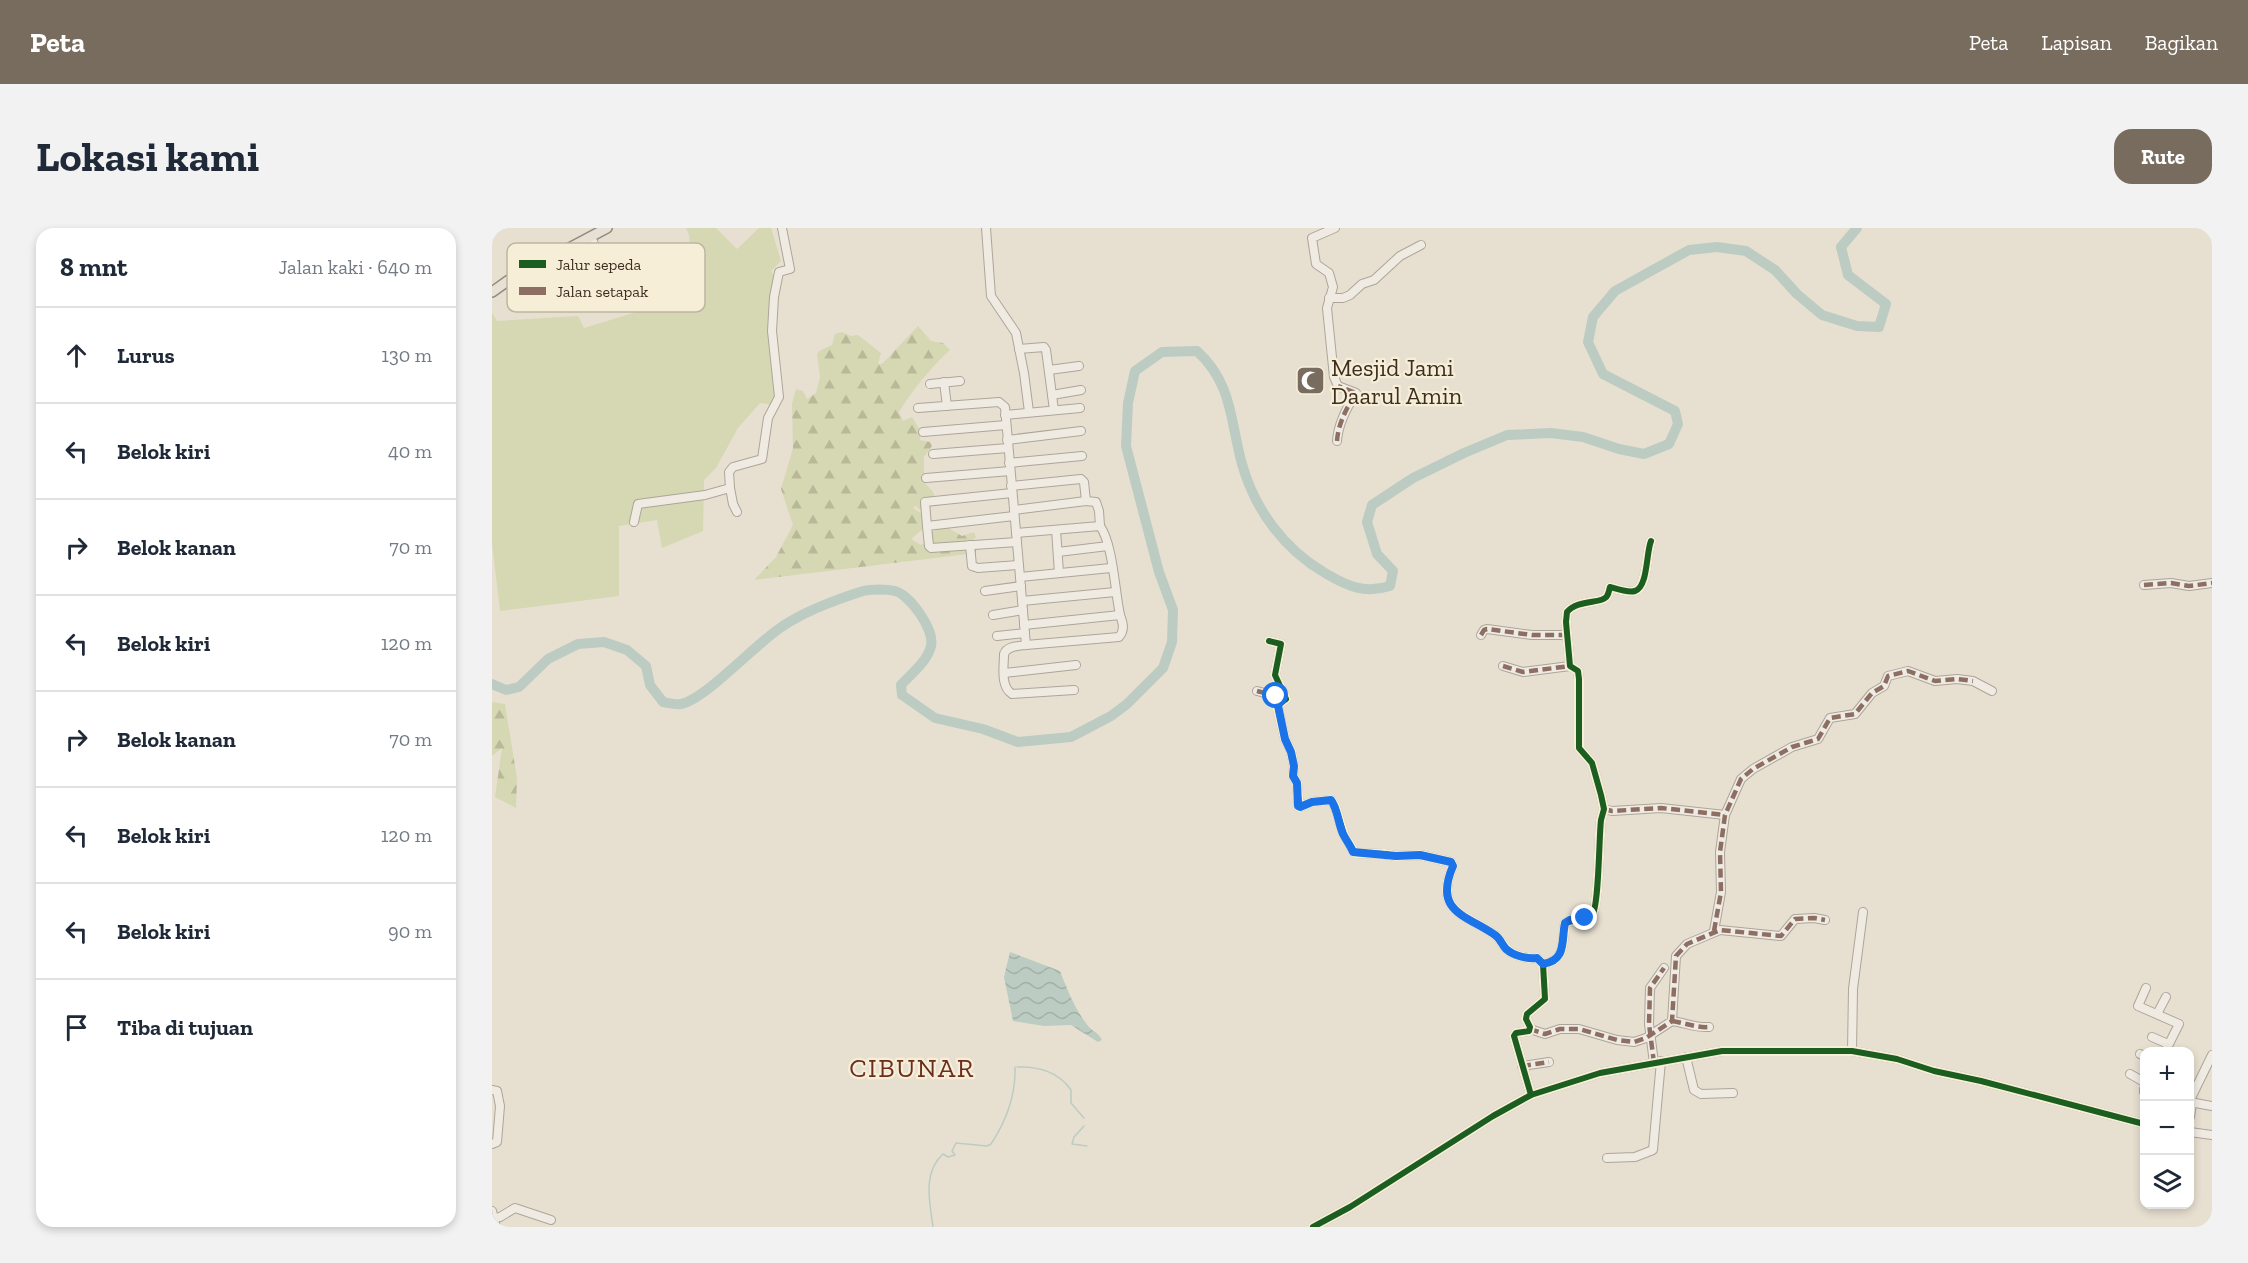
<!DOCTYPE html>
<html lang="id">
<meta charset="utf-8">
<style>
body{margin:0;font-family:"Zilla Slab",serif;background:#f2f2f3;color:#1f2937}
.controls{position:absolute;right:18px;bottom:18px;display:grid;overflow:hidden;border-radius:12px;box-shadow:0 3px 9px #0003}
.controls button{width:54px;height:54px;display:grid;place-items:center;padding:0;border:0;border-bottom:2px solid #e0e1e3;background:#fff;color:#1f2937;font:30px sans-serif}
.stop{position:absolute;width:18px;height:18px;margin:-14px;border:4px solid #1a73e8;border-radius:50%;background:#fff}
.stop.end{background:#1a73e8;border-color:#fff;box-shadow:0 2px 6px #0008}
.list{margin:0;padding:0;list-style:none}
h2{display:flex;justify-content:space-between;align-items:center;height:78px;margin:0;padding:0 24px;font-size:26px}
h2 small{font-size:20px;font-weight:400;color:#747a83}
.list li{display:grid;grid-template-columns:39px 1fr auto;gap:18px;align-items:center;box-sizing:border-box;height:96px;padding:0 24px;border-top:2px solid #e0e1e3}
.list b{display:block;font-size:22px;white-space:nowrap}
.list em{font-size:20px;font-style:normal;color:#747a83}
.icon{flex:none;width:33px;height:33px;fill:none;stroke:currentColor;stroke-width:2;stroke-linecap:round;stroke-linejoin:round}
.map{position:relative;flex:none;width:1720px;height:999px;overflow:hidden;border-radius:18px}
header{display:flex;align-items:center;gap:36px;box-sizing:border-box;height:84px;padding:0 30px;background:#786c5e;color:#fff}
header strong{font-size:28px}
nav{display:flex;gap:33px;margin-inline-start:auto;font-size:21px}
.intro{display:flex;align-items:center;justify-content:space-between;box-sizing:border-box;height:144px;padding:0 36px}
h1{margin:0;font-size:42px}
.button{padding:15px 27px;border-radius:18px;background:#786c5e;color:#fff;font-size:21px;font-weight:700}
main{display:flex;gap:36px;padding:0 36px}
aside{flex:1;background:#fff;border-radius:18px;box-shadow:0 3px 9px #0003}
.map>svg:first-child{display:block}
.green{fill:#d6d7b3}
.forest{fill:url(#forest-firs)}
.water{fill:url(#water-waves)}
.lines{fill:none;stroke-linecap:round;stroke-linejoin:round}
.stream{stroke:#bcccc2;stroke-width:1.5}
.river{stroke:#bcccc2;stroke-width:10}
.minor-casing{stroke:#ada599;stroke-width:10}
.major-casing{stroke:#928b80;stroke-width:12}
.minor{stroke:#efebe3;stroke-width:8}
.major{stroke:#e6e1d4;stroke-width:9}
.quiet{stroke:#8d6e63;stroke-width:4.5;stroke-dasharray:9 4.5;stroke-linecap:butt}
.cycleway-casing{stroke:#f7eed8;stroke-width:10}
.cycleway{stroke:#1b5e20;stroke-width:6}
.route{stroke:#1a73e8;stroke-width:8}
.labels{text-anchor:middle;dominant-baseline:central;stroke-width:4.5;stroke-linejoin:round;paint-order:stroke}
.poi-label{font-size:24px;fill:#3d2e20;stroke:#f7eed8;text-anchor:start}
.quarter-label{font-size:27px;letter-spacing:1.5px;fill:#6b2e1e;stroke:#f7eed8}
.key{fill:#f7eed8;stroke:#bfb4a1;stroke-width:1.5}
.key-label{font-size:16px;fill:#3d2e20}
</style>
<header>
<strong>Peta</strong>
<nav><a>Peta</a><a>Lapisan</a><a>Bagikan</a></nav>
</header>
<div class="intro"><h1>Lokasi kami</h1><a class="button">Rute</a></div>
<main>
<aside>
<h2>8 mnt<small>Jalan kaki · 640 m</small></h2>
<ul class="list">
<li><svg class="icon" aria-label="ahead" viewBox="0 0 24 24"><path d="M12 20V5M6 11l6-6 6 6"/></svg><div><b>Lurus</b></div><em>130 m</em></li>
<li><svg class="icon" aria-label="left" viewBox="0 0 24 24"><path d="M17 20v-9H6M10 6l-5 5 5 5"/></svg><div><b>Belok kiri</b></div><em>40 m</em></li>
<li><svg class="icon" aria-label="right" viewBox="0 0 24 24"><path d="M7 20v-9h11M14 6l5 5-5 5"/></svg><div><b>Belok kanan</b></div><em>70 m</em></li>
<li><svg class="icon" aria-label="left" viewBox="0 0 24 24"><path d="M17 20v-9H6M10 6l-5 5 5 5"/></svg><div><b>Belok kiri</b></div><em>120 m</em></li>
<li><svg class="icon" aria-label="right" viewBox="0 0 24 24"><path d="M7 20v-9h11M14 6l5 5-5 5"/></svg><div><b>Belok kanan</b></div><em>70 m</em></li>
<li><svg class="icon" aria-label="left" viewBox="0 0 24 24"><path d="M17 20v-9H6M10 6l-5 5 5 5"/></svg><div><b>Belok kiri</b></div><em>120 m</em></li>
<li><svg class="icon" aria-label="left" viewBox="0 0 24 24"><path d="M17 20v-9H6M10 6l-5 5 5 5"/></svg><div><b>Belok kiri</b></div><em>90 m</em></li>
<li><svg class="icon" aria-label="arrive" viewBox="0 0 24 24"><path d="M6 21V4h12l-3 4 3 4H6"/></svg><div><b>Tiba di tujuan</b></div></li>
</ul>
</aside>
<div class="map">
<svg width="1720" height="999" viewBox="0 0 1720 999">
<defs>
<pattern id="forest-firs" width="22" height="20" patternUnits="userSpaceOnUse" patternTransform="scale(1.5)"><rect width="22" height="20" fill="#d6d7b3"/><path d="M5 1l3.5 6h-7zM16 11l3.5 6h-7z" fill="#b9b99a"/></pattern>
<pattern id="water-waves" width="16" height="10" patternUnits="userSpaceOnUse" patternTransform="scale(1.5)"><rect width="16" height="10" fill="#bcccc2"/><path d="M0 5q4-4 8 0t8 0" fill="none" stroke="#a2b0a6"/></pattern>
</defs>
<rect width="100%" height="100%" fill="#e7e0d1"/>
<!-- green -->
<path class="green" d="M 194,0 L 224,0 L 245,21 L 267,0 L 279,0 L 289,33 L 279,43 L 285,54 L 281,69 L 285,140 L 283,177 L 268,175 L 246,200 L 224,240 L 212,252 L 211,303 L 170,320 L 165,292 L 127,298 L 127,368 L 8,383 L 0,315 L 0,85 L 5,93 L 86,88 L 92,100 L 164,78 L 157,42 L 181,42 L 199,32 L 197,7 Z"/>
<!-- forest -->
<g class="forest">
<path d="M 426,98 L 439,113 L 451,115 L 458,122 C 440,138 419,164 407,184 L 411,193 L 420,189 L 429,204 L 428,212 L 438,214 L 440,218 L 432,229 L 432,254 L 441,264 L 447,278 L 436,278 L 429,283 L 424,278 L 421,280 L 441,293 L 419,311 L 429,317 L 432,315 L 438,305 L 453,298 L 470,308 L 482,304 L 484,309 L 481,312 L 481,322 L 484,322 L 484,325 L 262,352 L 284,329 L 301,297 L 289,261 L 301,220 L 300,176 L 304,161 L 311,163 L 315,171 L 324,165 L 328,149 L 325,126 L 329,122 L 340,117 L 343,106 L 350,104 L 359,108 L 366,107 L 389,125 L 386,136 L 390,136 Z"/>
<path d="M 0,474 L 13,476 L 25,550 L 24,580 L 3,569 L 10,520 L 0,528 Z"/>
</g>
<!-- water -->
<path class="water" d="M 518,724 L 568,743 C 575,761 584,784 597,799 C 602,804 607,805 610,812 L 606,814 L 579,797 L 552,798 L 521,793 L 512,749 Z"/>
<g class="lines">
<!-- stream -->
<g class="stream">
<path d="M 525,839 C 546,838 567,844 579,862 L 579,875 L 592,890"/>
<path d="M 592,898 L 582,909 L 580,916 L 595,918"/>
<path d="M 441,999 C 438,975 430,945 451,926 L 456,929 L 463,927 L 460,923 L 464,915 L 495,918 L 499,916 C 514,893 524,867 523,839"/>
</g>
<!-- river -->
<path class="river" d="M 0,456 L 14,462 L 27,459 L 56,431 L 86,416 L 112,414 L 135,422 L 154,438 L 158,457 L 171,474 C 177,475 184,477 189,476 C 214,471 265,414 291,398 C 313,383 346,371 371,363 C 379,361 395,361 403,363 C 418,367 443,402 439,418 C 435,434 420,445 409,457 L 410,467 L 443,490 L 491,501 L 526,514 L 579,509 L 619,488 L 635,476 L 671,440 L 680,414 L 681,382 L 667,344 L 634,218 L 636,175 L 643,143 L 670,124 L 705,123 C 741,156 738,193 750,236 C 763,282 792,321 833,345 C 855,358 872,366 898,358 L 901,343 L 885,326 L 875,294 L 880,277 L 921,250 L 972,225 L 1015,207 L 1059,205 L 1091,209 L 1127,221 L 1152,226 L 1177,216 L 1186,196 L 1183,183 L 1111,146 L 1096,114 L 1101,89 L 1123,63 L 1197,22 L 1225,19 L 1254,23 L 1283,42 L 1305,66 L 1330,87 L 1365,98 L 1387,99 L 1394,76 L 1356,47 L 1349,19 L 1365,0"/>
<defs>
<g id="minor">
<path d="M 494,0 L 499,68 L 524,105 L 532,145 L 537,184"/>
<path d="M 843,0 L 820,10 L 824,36 L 837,45 L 841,59 L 835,80 L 842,149 L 846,158 L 864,165 C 855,179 846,196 845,213"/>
<path d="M 837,70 L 851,70 L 858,67 L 870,56 L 882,52 L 908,28 L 929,17"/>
<path d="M 95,72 L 110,49 L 113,40 L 99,9"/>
<path d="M 527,121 L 552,119 L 554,122 L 562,182"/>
<path d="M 557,142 L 587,138"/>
<path d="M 452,154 L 455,178"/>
<path d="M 438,156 L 468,153"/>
<path d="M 560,167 L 589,162"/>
<path d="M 426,180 L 507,174 L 513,179 L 534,417"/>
<path d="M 513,187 L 588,180"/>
<path d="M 431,204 L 514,197"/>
<path d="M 515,212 L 589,203"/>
<path d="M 441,226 L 516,220"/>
<path d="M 517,235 L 590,228"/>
<path d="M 434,250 L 518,243"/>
<path d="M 519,258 L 589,251 L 592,254 L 594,273"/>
<path d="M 238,260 L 241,276 L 245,284"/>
<path d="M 522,282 L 594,273 L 604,274 L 607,283 L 608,298"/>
<path d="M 522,288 L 435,298 L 437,318 L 439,320 L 525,314"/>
<path d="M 142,294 L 146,276 L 213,267 L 238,260 L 237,244 L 241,239 L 270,231 L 276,190 L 287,169 L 280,103 L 282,69 L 287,44 L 298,41 L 290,0"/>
<path d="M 435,298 L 433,274 L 520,265"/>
<path d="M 564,302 L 567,345"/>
<path d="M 524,305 L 608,298 C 621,316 623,364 628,387 C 631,395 633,402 627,409 L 534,417 C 526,418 515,418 512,426 C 512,439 508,458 520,466 L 582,462"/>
<path d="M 478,317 L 480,338 L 486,340 L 527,337"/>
<path d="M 566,324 L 616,318"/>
<path d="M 528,349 L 619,340"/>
<path d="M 1652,357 L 1679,355 L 1697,358 L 1720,355"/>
<path d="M 493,363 L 529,358"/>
<path d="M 530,373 L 623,364"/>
<path d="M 501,387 L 531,382"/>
<path d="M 532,397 L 628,387"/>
<path d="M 989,407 L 992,402 L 995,401 L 1040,407 L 1075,407"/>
<path d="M 505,408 L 533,405"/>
<path d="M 777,413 L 789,416 L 783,447 L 794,471 L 787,476 L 786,481 L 793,511 L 799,523 L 802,538 L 801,548 L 805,555 L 807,579 L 821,574 L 839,572 L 843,578 L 852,607 L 863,625 L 892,626 L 904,628 L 928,627 L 959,634 L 961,638 C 941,684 974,686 1003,707 C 1008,710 1010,717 1015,721 C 1022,728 1035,731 1045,730 L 1051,736 L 1053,771 L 1035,786 L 1034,791 L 1038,799 L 1037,803 L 1024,805 L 1022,808 L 1039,867"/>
<path d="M 1011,438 L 1031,444 L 1078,438"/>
<path d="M 512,445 L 584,437"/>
<path d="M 765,463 L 784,468 L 786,478"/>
<path d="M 1112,581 L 1120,583 L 1169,580 L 1233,587"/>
<path d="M 1222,703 L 1229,664 L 1228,624 L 1233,587 L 1249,551 L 1261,541 L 1300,519 L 1326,511 L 1338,490 L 1363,486 L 1380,465 L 1392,458 L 1396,448 L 1416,443 L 1443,453 L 1465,451 L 1481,453 L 1500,463"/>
<path d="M 1051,736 C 1075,733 1070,713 1073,695 C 1080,691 1095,694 1100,687 C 1107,680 1107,607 1109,592 L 1112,581 L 1109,567 L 1100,535 L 1087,520 L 1087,451 L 1086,443 L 1078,438 L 1074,394 L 1075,384 C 1086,371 1111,376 1115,368 C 1117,365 1117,362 1118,359 C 1125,361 1136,365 1143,363 C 1156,359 1154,325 1159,313"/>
<path d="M 1654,760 L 1646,778 L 1687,796 L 1673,824"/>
<path d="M 1665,786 L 1674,769"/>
<path d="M 1180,793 C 1194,795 1204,800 1217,799"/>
<path d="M 1038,801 L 1053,806 L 1068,801 L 1087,801 L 1125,812 L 1142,814 L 1154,810 L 1180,793 L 1184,728 L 1195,716 L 1228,702 L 1289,708 L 1303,691 L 1322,690 L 1333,692"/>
<path d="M 1660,809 L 1676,816"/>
<path d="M 1360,823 L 1361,761 L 1371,684"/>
<path d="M 1648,826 L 1652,828"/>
<path d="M 1194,829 L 1202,862 L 1209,866 L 1241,865"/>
<path d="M 1162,835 L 1157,796 L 1158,760 L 1172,740"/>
<path d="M 1030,838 L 1057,834"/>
<path d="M 1638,846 L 1652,854"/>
<path d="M 1652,861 L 1652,864"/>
<path d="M 0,862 L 5,863 L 8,878 L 5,914 L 0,916"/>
<path d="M 1698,872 L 1720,827"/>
<path d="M 1698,874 L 1720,878"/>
<path d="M 1698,889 L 1700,875"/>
<path d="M 1698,904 L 1720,907"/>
<path d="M 1115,930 L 1143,929 L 1161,922 L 1169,833"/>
<path d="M 0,983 L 4,999"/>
<path d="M 3,990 L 8,989 L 23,980 L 59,992"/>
<path d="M 821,999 L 858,979 L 1001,888 L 1039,867 L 1108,845 L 1230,823 L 1360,823 L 1405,831 L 1442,843 L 1489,853 L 1652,896"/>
</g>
<path id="major" d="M 0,64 L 17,52 L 115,0"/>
</defs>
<!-- minor casing -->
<use href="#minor" class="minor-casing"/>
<!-- major casing -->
<use href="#major" class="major-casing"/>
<!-- minor -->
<use href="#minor" class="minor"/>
<!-- major -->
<use href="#major" class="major"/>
<!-- quiet -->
<g class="quiet">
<path d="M 845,213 C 846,196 855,179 864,165 L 846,158"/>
<path d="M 1652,357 L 1679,355 L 1697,358 L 1720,355"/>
<path d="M 989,407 L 992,402 L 995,401 L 1040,407 L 1075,407"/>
<path d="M 1011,438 L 1031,444 L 1078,438"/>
<path d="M 765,463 L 784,468 L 786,478"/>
<path d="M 1112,581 L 1120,583 L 1169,580 L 1233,587"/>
<path d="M 1222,703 L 1229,664 L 1228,624 L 1233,587 L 1249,551 L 1261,541 L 1300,519 L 1326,511 L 1338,490 L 1363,486 L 1380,465 L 1392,458 L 1396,448 L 1416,443 L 1443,453 L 1465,451 L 1481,453"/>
<path d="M 1180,793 C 1194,795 1204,800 1217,799"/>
<path d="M 1038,801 L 1053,806 L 1068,801 L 1087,801 L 1125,812 L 1142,814 L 1154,810 L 1180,793 L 1184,728 L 1195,716 L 1228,702 L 1289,708 L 1303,691 L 1322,690 L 1333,692"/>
<path d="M 1162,835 L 1157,796 L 1158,760 L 1172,740"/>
<path d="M 1030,838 L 1057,834"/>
</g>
<defs>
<g id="cycleway">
<path d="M 777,413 L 789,416 L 783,447 L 794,471 L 787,476 L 786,481 L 793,511 L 799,523 L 802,538 L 801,548 L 805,555 L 807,579 L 821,574 L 839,572 L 843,578 L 852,607 L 863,625 L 892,626 L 904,628 L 928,627 L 959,634 L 961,638 C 941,684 974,686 1003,707 C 1008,710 1010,717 1015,721 C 1022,728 1035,731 1045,730 L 1051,736 L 1053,771 L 1035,786 L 1034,791 L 1038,799 L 1037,803 L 1024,805 L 1022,808 L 1039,867"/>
<path d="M 1051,736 C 1075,733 1070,713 1073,695 C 1080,691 1095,694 1100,687 C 1107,680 1107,607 1109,592 L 1112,581 L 1109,567 L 1100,535 L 1087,520 L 1087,451 L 1086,443 L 1078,438 L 1074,394 L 1075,384 C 1086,371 1111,376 1115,368 C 1117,365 1117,362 1118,359 C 1125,361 1136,365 1143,363 C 1156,359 1154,325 1159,313"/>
<path d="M 821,999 L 858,979 L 1001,888 L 1039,867 L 1108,845 L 1230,823 L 1360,823 L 1405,831 L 1442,843 L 1489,853 L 1652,896"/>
</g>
</defs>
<!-- cycleway casing -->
<use href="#cycleway" class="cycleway-casing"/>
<!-- cycleway -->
<use href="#cycleway" class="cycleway"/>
</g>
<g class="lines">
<!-- route -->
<path class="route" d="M 784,468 L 793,511 L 799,524 L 802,538 L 801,548 L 805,555 L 806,578 L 808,579 L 820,574 L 839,572 C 846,582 846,595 851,606 C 854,612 858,617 861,624 L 904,628 L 928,627 L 959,634 L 961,638 C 941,684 974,687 1003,707 C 1008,710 1010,717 1014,721 C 1022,728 1035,731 1045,730 L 1051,736 C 1075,732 1069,713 1073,695 L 1078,692 L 1093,690"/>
</g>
<!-- icons -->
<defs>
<symbol id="mosque-square" viewBox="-11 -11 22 22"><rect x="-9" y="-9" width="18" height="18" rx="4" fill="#786c5e" stroke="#f7eed8"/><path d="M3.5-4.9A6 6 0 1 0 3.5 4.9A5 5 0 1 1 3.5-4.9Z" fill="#fff"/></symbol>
</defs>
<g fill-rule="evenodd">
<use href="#mosque-square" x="802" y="136" width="33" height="33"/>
</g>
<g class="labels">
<!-- poi labels -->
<g class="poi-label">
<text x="839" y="139">Mesjid Jami<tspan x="839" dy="28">Daarul Amin</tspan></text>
</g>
<!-- quarter labels -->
<g class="quarter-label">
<text x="420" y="840">CIBUNAR</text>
</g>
</g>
<!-- legend -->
<rect x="15" y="15" width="198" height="69" rx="9" class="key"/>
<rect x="27" y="32" width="27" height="8" fill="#1b5e20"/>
<rect x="27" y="59" width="27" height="8" fill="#8d6e63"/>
<g class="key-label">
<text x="64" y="42">Jalur sepeda</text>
<text x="64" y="69">Jalan setapak</text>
</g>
</svg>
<div class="controls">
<button>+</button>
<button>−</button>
<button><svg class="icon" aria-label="layers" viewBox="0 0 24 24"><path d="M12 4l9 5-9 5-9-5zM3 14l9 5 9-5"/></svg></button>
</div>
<div class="stop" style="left:784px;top:468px"></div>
<div class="stop end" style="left:1093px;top:690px"></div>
</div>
</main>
